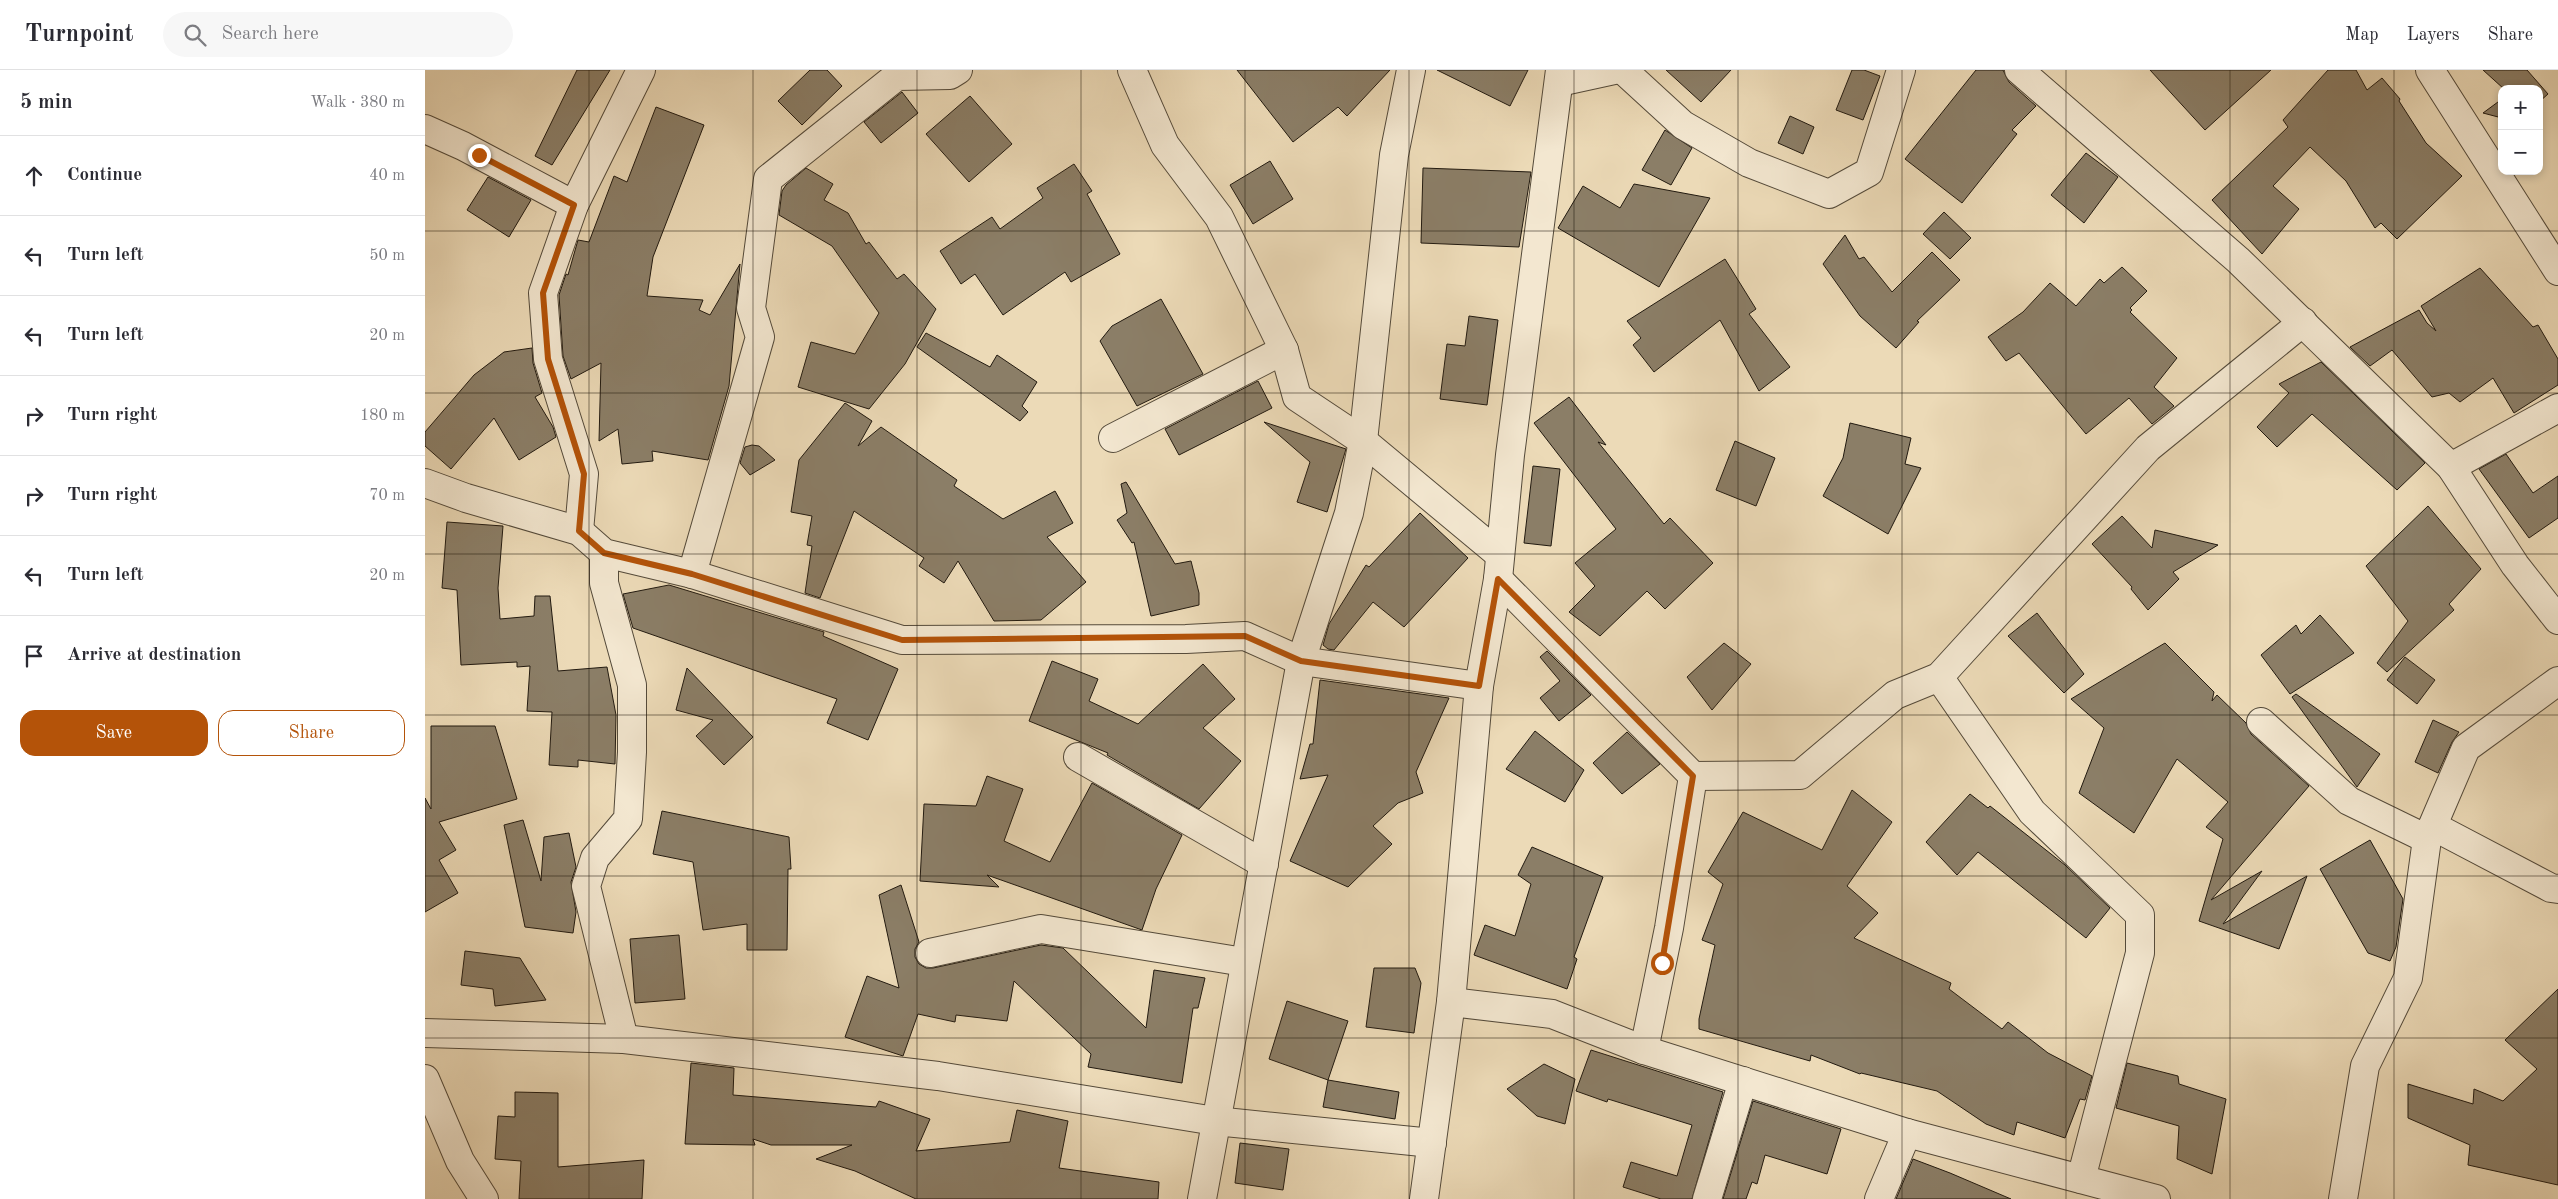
<!DOCTYPE html>
<meta charset="utf-8">
<style>
body{margin:0;font-family:"Old Standard TT",serif;background:#f7f7f7;color:#2b2b33}
.controls{position:absolute;right:15px;top:15px;display:grid;overflow:hidden;border-radius:10px;box-shadow:0 2px 8px #0003}
.controls button{width:45px;height:45px;display:grid;place-items:center;padding:0;border:0;border-bottom:1px solid #e1e1e2;background:#fff;color:#2b2b33;font:25px sans-serif}
.stop{position:absolute;width:15px;height:15px;margin:-11px;border:4px solid #b45309;border-radius:50%;background:#fff}
.stop.end{background:#b45309;border-color:#fff;box-shadow:0 1px 5px #0008}
.list{margin:0;padding:0;list-style:none}
h2{display:flex;justify-content:space-between;align-items:center;height:65px;margin:0;padding:0 20px;font-size:21px}
h2 small{font-size:16px;font-weight:400;color:#7c7c81}
.list li{display:grid;grid-template-columns:32px 1fr auto;gap:15px;align-items:center;box-sizing:border-box;height:80px;padding:0 20px;border-top:1px solid #e1e1e2}
.list b{display:block;font-size:19px;white-space:nowrap}
.list em{font-size:16px;font-style:normal;color:#7c7c81}
.actions{display:flex;gap:10px;padding:15px 20px}
.actions a{flex:1;padding:11px 0;border:1px solid #b45309;border-radius:15px;text-align:center;font-size:18px;color:#b45309}
.actions .main{background:#b45309;color:#fff}
.icon{flex:none;width:28px;height:28px;fill:none;stroke:currentColor;stroke-width:2;stroke-linecap:round;stroke-linejoin:round}
.map{position:relative;flex:none;width:2133px;height:1129px;overflow:hidden}
header{display:flex;align-items:center;gap:30px;box-sizing:border-box;height:70px;padding:0 25px;background:#fff;border-bottom:1px solid #e1e1e2}
header strong{font-size:24px}
nav{display:flex;gap:28px;margin-inline-start:auto;font-size:18px}
.search{width:350px;height:45px;background:#f7f7f7;display:flex;align-items:center;gap:12px;box-sizing:border-box;padding:0 18px;border-radius:28px;color:#7c7c81;font-size:19px}
main{display:flex}
aside{flex:1;background:#fff}
.map>svg:first-child{display:block}
.building{fill:#8b7e67;stroke:#221a10}
.lines{fill:none;stroke-linecap:round;stroke-linejoin:round}
.minor-casing{stroke:#544a3a;stroke-width:30}
.minor{stroke:#f3e7d0;stroke-width:28}
.route{stroke:#b45309;stroke-width:6}
.grid{fill:none;stroke:#221a10;stroke-width:1;stroke-opacity:0.55}
</style>
<header>
<strong>Turnpoint</strong>
<div class="search"><svg class="icon" aria-label="search" viewBox="0 0 24 24"><circle cx="10" cy="10" r="6"/><path d="M15 15l6 6"/></svg>Search here</div>
<nav><a>Map</a><a>Layers</a><a>Share</a></nav>
</header>
<main>
<aside>
<h2>5 min<small>Walk · 380 m</small></h2>
<ul class="list">
<li><svg class="icon" aria-label="ahead" viewBox="0 0 24 24"><path d="M12 20V5M6 11l6-6 6 6"/></svg><div><b>Continue</b></div><em>40 m</em></li>
<li><svg class="icon" aria-label="left" viewBox="0 0 24 24"><path d="M17 20v-9H6M10 6l-5 5 5 5"/></svg><div><b>Turn left</b></div><em>50 m</em></li>
<li><svg class="icon" aria-label="left" viewBox="0 0 24 24"><path d="M17 20v-9H6M10 6l-5 5 5 5"/></svg><div><b>Turn left</b></div><em>20 m</em></li>
<li><svg class="icon" aria-label="right" viewBox="0 0 24 24"><path d="M7 20v-9h11M14 6l5 5-5 5"/></svg><div><b>Turn right</b></div><em>180 m</em></li>
<li><svg class="icon" aria-label="right" viewBox="0 0 24 24"><path d="M7 20v-9h11M14 6l5 5-5 5"/></svg><div><b>Turn right</b></div><em>70 m</em></li>
<li><svg class="icon" aria-label="left" viewBox="0 0 24 24"><path d="M17 20v-9H6M10 6l-5 5 5 5"/></svg><div><b>Turn left</b></div><em>20 m</em></li>
<li><svg class="icon" aria-label="arrive" viewBox="0 0 24 24"><path d="M6 21V4h12l-3 4 3 4H6"/></svg><div><b>Arrive at destination</b></div></li>
</ul>
<div class="actions"><a class="main">Save</a><a>Share</a></div>
</aside>
<div class="map">
<svg width="2133" height="1129" viewBox="0 0 2133 1129">
<rect width="100%" height="100%" fill="#ecdab7"/>
<filter id="stains"><feTurbulence type="fractalNoise" baseFrequency=".004" numOctaves="4"/><feColorMatrix values="0 0 0 0 .2 0 0 0 0 .09 0 0 0 0 .02 0 0 0 .5 -.17"/></filter>
<radialGradient id="worn" r=".72"><stop offset=".6" stop-color="#630" stop-opacity="0"/><stop offset="1" stop-color="#630" stop-opacity=".3"/></radialGradient>
<!-- building -->
<g class="building">
<path d="M 152,0 L 185,0 L 127,95 L 110,86 Z"/>
<path d="M 385,0 L 402,0 L 417,16 L 377,55 L 353,31 Z"/>
<path d="M 812,0 L 965,0 L 922,46 L 913,37 L 868,72 Z"/>
<path d="M 1012,0 L 1103,0 L 1085,36 Z"/>
<path d="M 1241,0 L 1306,0 L 1276,32 Z"/>
<path d="M 1427,0 L 1439,0 L 1455,6 L 1438,50 L 1411,40 Z"/>
<path d="M 1551,0 L 1578,0 L 1584,12 L 1611,36 L 1587,60 L 1592,64 L 1537,133 L 1480,89 Z"/>
<path d="M 1725,0 L 1846,0 L 1780,60 Z"/>
<path d="M 1903,0 L 1931,0 L 1942,20 L 1957,8 L 1975,29 L 1974,31 L 2001,73 L 2037,106 L 1972,169 L 1956,153 L 1950,158 L 1921,111 L 1885,77 L 1848,116 L 1874,139 L 1837,184 L 1787,130 L 1863,57 L 1858,50 Z"/>
<path d="M 2058,0 L 2102,0 L 2123,24 L 2114,32 L 2114,19 L 2079,19 Z"/>
<path d="M 477,22 L 493,43 L 456,73 L 439,52 Z"/>
<path d="M 545,26 L 587,74 L 544,112 L 501,64 Z"/>
<path d="M 2077,29 L 2077,48 L 2058,43 Z"/>
<path d="M 231,37 L 279,55 L 228,187 L 222,226 L 278,230 L 274,240 L 285,245 L 315,194 L 304,316 L 283,390 L 227,381 L 228,391 L 197,394 L 193,359 L 174,371 L 176,293 L 146,309 L 138,286 L 134,225 L 141,204 L 143,205 L 153,170 L 164,172 L 189,106 L 202,112 Z"/>
<path d="M 1365,46 L 1389,57 L 1378,84 L 1353,73 Z"/>
<path d="M 1240,60 L 1267,78 L 1246,115 L 1217,100 Z"/>
<path d="M 1661,83 L 1693,107 L 1659,153 L 1626,125 Z"/>
<path d="M 845,91 L 868,129 L 828,154 L 805,115 Z"/>
<path d="M 649,94 L 667,121 L 662,124 L 695,184 L 646,212 L 640,202 L 578,245 L 550,204 L 536,214 L 515,181 L 567,147 L 575,159 L 618,128 L 612,118 Z"/>
<path d="M 381,98 L 408,114 L 399,130 L 423,143 L 441,174 L 444,172 L 472,209 L 479,204 L 511,239 L 480,294 L 444,339 L 373,317 L 386,272 L 430,284 L 454,243 L 407,176 L 354,145 L 357,121 L 361,115 Z"/>
<path d="M 998,98 L 1106,102 L 1094,177 L 996,173 Z"/>
<path d="M 63,107 L 106,130 L 84,167 L 42,140 Z"/>
<path d="M 1209,114 L 1285,128 L 1234,217 L 1133,158 L 1158,116 L 1195,138 Z"/>
<path d="M 1519,142 L 1546,168 L 1525,189 L 1498,164 Z"/>
<path d="M 1420,165 L 1434,189 L 1439,187 L 1467,222 L 1507,182 L 1535,210 L 1492,251 L 1494,252 L 1471,278 L 1435,246 L 1398,194 Z"/>
<path d="M 1300,189 L 1331,239 L 1324,244 L 1365,297 L 1334,321 L 1295,250 L 1229,302 L 1208,275 L 1216,268 L 1202,251 Z"/>
<path d="M 1697,197 L 1722,221 L 1705,238 L 1707,240 L 1705,242 L 1752,288 L 1729,317 L 1749,336 L 1727,354 L 1704,328 L 1661,364 L 1594,283 L 1581,291 L 1563,267 L 1598,242 L 1625,213 L 1651,236 L 1675,209 L 1679,213 Z"/>
<path d="M 2055,198 L 2108,257 L 2113,255 L 2133,289 L 2133,315 L 2089,343 L 2068,308 L 2035,332 L 2024,323 L 2007,327 L 1967,280 L 1945,296 L 1925,277 L 1994,240 L 2002,253 L 2011,261 L 1996,236 Z"/>
<path d="M 736,229 L 778,304 L 712,336 L 675,271 L 687,256 Z"/>
<path d="M 1044,246 L 1073,250 L 1062,335 L 1015,329 L 1022,274 L 1040,276 Z"/>
<path d="M 501,263 L 565,297 L 572,285 L 612,312 L 597,336 L 603,342 L 595,351 L 492,277 Z"/>
<path d="M 107,278 L 108,293 L 117,323 L 110,327 L 128,357 L 131,367 L 94,390 L 69,348 L 26,399 L 0,376 L 0,362 L 49,305 L 79,282 Z"/>
<path d="M 1896,292 L 2000,393 L 1972,420 L 1887,344 L 1852,377 L 1832,357 L 1864,323 L 1854,314 Z"/>
<path d="M 833,311 L 847,338 L 754,385 L 740,359 Z"/>
<path d="M 1144,327 L 1181,375 L 1173,372 L 1239,454 L 1245,448 L 1288,493 L 1240,539 L 1222,521 L 1175,566 L 1144,542 L 1170,516 L 1150,493 L 1191,459 L 1109,353 Z"/>
<path d="M 420,333 L 447,351 L 433,376 L 456,357 L 532,410 L 529,416 L 578,449 L 630,421 L 648,453 L 622,467 L 661,512 L 616,550 L 569,551 L 533,491 L 519,513 L 494,496 L 499,488 L 429,441 L 395,528 L 380,523 L 387,476 L 382,475 L 387,446 L 366,442 L 374,390 Z"/>
<path d="M 839,352 L 921,379 L 902,442 L 872,432 L 885,392 Z"/>
<path d="M 1425,353 L 1486,368 L 1480,394 L 1496,398 L 1463,464 L 1398,426 L 1418,388 Z"/>
<path d="M 1310,371 L 1350,388 L 1331,436 L 1291,420 Z"/>
<path d="M 327,375 L 334,376 L 350,390 L 325,405 L 315,393 L 320,377 Z"/>
<path d="M 2081,384 L 2108,423 L 2133,406 L 2133,448 L 2104,468 L 2054,399 Z"/>
<path d="M 1108,396 L 1135,399 L 1126,476 L 1099,473 Z"/>
<path d="M 701,412 L 750,494 L 766,491 L 774,523 L 774,535 L 726,546 L 709,472 L 707,473 L 692,450 L 702,443 L 696,414 Z"/>
<path d="M 2003,436 L 2056,499 L 2024,534 L 2029,540 L 1962,602 L 1952,593 L 1983,551 L 1941,496 Z"/>
<path d="M 995,443 L 1043,488 L 979,557 L 948,532 L 909,580 L 903,579 L 898,575 L 904,554 L 941,495 L 944,497 Z"/>
<path d="M 1697,446 L 1727,478 L 1730,460 L 1793,475 L 1748,502 L 1754,509 L 1723,540 L 1706,519 L 1707,517 L 1667,474 Z"/>
<path d="M 22,452 L 78,456 L 73,518 L 75,549 L 109,546 L 110,526 L 125,526 L 133,601 L 182,597 L 191,645 L 190,694 L 153,690 L 153,697 L 124,695 L 127,642 L 102,641 L 105,596 L 92,597 L 92,592 L 36,595 L 32,520 L 17,518 Z"/>
<path d="M 244,515 L 399,562 L 398,566 L 473,599 L 443,670 L 402,653 L 412,629 L 208,558 L 198,524 Z"/>
<path d="M 1612,543 L 1659,604 L 1639,623 L 1583,566 Z"/>
<path d="M 1895,545 L 1929,583 L 1865,624 L 1836,585 L 1871,555 L 1876,564 Z"/>
<path d="M 1299,573 L 1326,594 L 1287,640 L 1262,607 Z"/>
<path d="M 1740,573 L 1789,622 L 1787,631 L 1792,625 L 1821,653 L 1826,664 L 1884,716 L 1786,830 L 1837,801 L 1798,854 L 1882,806 L 1854,879 L 1774,851 L 1798,769 L 1781,757 L 1803,732 L 1752,689 L 1709,763 L 1654,723 L 1679,658 L 1646,629 Z"/>
<path d="M 1122,581 L 1166,625 L 1134,651 L 1115,628 L 1135,611 L 1115,587 Z"/>
<path d="M 1980,587 L 2010,610 L 1992,634 L 1962,610 Z"/>
<path d="M 627,591 L 673,609 L 664,631 L 713,654 L 778,594 L 810,629 L 778,658 L 816,691 L 774,739 L 682,685 L 683,683 L 604,651 Z"/>
<path d="M 262,598 L 328,667 L 299,695 L 271,666 L 288,650 L 251,640 Z"/>
<path d="M 895,610 L 1024,628 L 991,702 L 998,723 L 973,733 L 948,756 L 967,774 L 923,817 L 865,791 L 903,705 L 875,709 L 885,674 L 888,674 Z"/>
<path d="M 1871,624 L 1955,684 L 1932,717 L 1867,627 Z"/>
<path d="M 2008,650 L 2034,662 L 2027,672 L 2013,703 L 1990,692 Z"/>
<path d="M 6,656 L 70,656 L 92,729 L 14,752 L 31,780 L 14,790 L 33,823 L 0,842 L 0,728 L 6,739 Z"/>
<path d="M 1110,661 L 1159,700 L 1140,732 L 1081,699 Z"/>
<path d="M 1202,662 L 1235,694 L 1197,724 L 1168,693 Z"/>
<path d="M 562,706 L 598,719 L 579,771 L 625,792 L 667,713 L 757,765 L 731,819 L 717,860 L 562,805 L 574,817 L 495,811 L 499,734 L 551,736 Z"/>
<path d="M 1427,720 L 1467,752 L 1422,816 L 1453,843 L 1429,868 L 1526,913 L 1524,919 L 1577,959 L 1583,952 L 1623,983 L 1667,1006 L 1660,1030 L 1655,1029 L 1640,1068 L 1592,1052 L 1589,1065 L 1561,1054 L 1512,1021 L 1436,1003 L 1435,1004 L 1386,985 L 1385,991 L 1274,959 L 1274,949 L 1290,875 L 1277,870 L 1298,814 L 1283,802 L 1318,742 L 1397,780 Z"/>
<path d="M 1545,724 L 1563,738 L 1565,736 L 1640,795 L 1685,838 L 1661,868 L 1553,782 L 1532,805 L 1501,772 Z"/>
<path d="M 237,741 L 364,767 L 366,799 L 363,799 L 362,880 L 322,880 L 322,854 L 278,860 L 268,792 L 228,784 Z"/>
<path d="M 98,750 L 116,811 L 119,767 L 144,763 L 151,797 L 146,812 L 151,842 L 148,863 L 100,857 L 79,755 Z"/>
<path d="M 1945,770 L 1978,829 L 1971,877 L 1965,891 L 1943,883 L 1895,799 Z"/>
<path d="M 1107,777 L 1178,807 L 1149,887 L 1152,889 L 1142,919 L 1049,885 L 1060,855 L 1090,866 L 1106,814 L 1093,805 Z"/>
<path d="M 476,815 L 494,872 L 490,879 L 490,887 L 494,894 L 501,898 L 508,898 L 616,875 L 638,878 L 721,958 L 729,900 L 780,908 L 773,938 L 768,938 L 757,1013 L 663,997 L 666,984 L 589,911 L 582,951 L 531,945 L 530,952 L 493,944 L 478,986 L 420,967 L 442,906 L 474,918 L 454,825 Z"/>
<path d="M 254,865 L 260,929 L 210,933 L 205,869 Z"/>
<path d="M 40,881 L 95,888 L 121,930 L 70,936 L 68,919 L 36,915 Z"/>
<path d="M 949,898 L 990,898 L 996,913 L 989,963 L 941,957 Z"/>
<path d="M 2133,919 L 2133,1115 L 2043,1095 L 2045,1075 L 1983,1048 L 1983,1014 L 2048,1034 L 2049,1019 L 2078,1031 L 2112,999 L 2080,970 Z"/>
<path d="M 862,931 L 923,951 L 903,1010 L 974,1022 L 970,1049 L 898,1037 L 903,1010 L 844,989 Z"/>
<path d="M 1166,980 L 1298,1022 L 1267,1129 L 1236,1129 L 1198,1117 L 1206,1092 L 1252,1106 L 1267,1055 L 1183,1029 L 1182,1032 L 1151,1021 Z"/>
<path d="M 266,993 L 309,998 L 308,1025 L 451,1037 L 454,1031 L 505,1049 L 491,1081 L 585,1072 L 592,1040 L 643,1051 L 634,1098 L 734,1112 L 733,1129 L 491,1129 L 430,1101 L 391,1089 L 427,1075 L 346,1075 L 328,1069 L 330,1075 L 260,1074 Z"/>
<path d="M 1702,993 L 1753,1006 L 1754,1014 L 1801,1029 L 1787,1104 L 1752,1089 L 1754,1056 L 1691,1038 Z"/>
<path d="M 1119,994 L 1150,1009 L 1140,1054 L 1112,1046 L 1082,1019 Z"/>
<path d="M 90,1022 L 133,1023 L 133,1097 L 219,1090 L 217,1129 L 94,1129 L 96,1091 L 70,1089 L 73,1046 L 90,1047 Z"/>
<path d="M 1328,1031 L 1416,1059 L 1402,1104 L 1340,1085 L 1332,1114 L 1327,1112 L 1321,1129 L 1298,1129 Z"/>
<path d="M 815,1073 L 864,1079 L 858,1120 L 810,1113 Z"/>
<path d="M 1488,1089 L 1525,1103 L 1586,1129 L 1471,1129 Z"/>
</g>
<g class="lines">
<defs>
<g id="minor">
<path d="M 707,0 L 740,75 L 794,147 L 859,280 L 872,327 L 938,371 L 1075,485"/>
<path d="M 1198,0 L 1258,55 L 1324,93 L 1404,124 L 1444,102 L 1476,0"/>
<path d="M 1594,0 L 1813,190 L 2026,397 L 2090,495 L 2133,550"/>
<path d="M 2005,0 L 2133,201"/>
<path d="M 1134,12 L 1189,0"/>
<path d="M 0,59 L 38,76 L 149,135"/>
<path d="M 688,368 L 859,280"/>
<path d="M 2026,397 L 2133,338"/>
<path d="M 0,413 L 41,428 L 154,461 L 179,483 L 267,504 L 477,570 L 761,569 L 820,566 L 876,591 L 1054,616"/>
<path d="M 154,461 L 159,404 L 123,289 L 118,223 L 149,135 L 216,0"/>
<path d="M 179,483 L 179,513 L 207,615 L 207,682 L 203,749 L 170,788 L 161,816 L 199,969"/>
<path d="M 267,504 L 335,267 L 326,238 L 343,109 L 472,6 L 525,5 L 533,0"/>
<path d="M 1073,509 L 1268,706 L 1244,858 L 1219,980"/>
<path d="M 1514,607 L 1607,742 L 1715,845 L 1715,883 L 1656,1109"/>
<path d="M 1836,652 L 1924,731 L 2002,769"/>
<path d="M 653,687 L 839,794"/>
<path d="M 1268,706 L 1375,705 L 1470,625 L 1514,607 L 1723,378 L 1878,252"/>
<path d="M 2008,756 L 2126,818 L 2133,819"/>
<path d="M 505,883 L 616,859 L 819,892"/>
<path d="M 1026,932 L 1127,944 L 1219,980 L 1482,1063 L 1731,1129"/>
<path d="M 0,963 L 199,969 L 513,1006 L 790,1051 L 1007,1073"/>
<path d="M 0,1009 L 35,1091 L 59,1129"/>
<path d="M 777,1129 L 876,591 L 924,443 L 938,371 L 969,85 L 986,0"/>
<path d="M 999,1129 L 1026,932 L 1054,616 L 1073,509 L 1085,385 L 1135,0"/>
<path d="M 1282,1129 L 1318,1011"/>
<path d="M 1454,1129 L 1482,1063"/>
<path d="M 1918,1129 L 1940,996 L 1983,908 L 2002,769 L 2041,678 L 2133,611"/>
</g>
</defs>
<!-- minor casing -->
<use href="#minor" class="minor-casing"/>
<!-- minor -->
<use href="#minor" class="minor"/>
</g>
<g class="lines">
<!-- route -->
<path class="route" d="M 54,85 L 149,135 L 118,223 L 123,289 L 159,404 L 154,461 L 179,483 L 267,504 L 477,570 L 820,566 L 876,591 L 1054,616 L 1073,509 L 1268,706 L 1237,893"/>
</g>
<!-- grid -->
<path class="grid" d="M 164,0 L 164,1129M 328,0 L 328,1129M 492,0 L 492,1129M 656,0 L 656,1129M 820,0 L 820,1129M 984,0 L 984,1129M 1149,0 L 1149,1129M 1313,0 L 1313,1129M 1477,0 L 1477,1129M 1641,0 L 1641,1129M 1805,0 L 1805,1129M 1969,0 L 1969,1129M 0,161 L 2133,161M 0,323 L 2133,323M 0,484 L 2133,484M 0,645 L 2133,645M 0,806 L 2133,806M 0,968 L 2133,968"/>
<rect width="100%" height="100%" filter="url(#stains)"/>
<rect width="100%" height="100%" fill="url(#worn)"/>
</svg>
<div class="controls">
<button>+</button>
<button>−</button>
</div>
<div class="stop" style="left:1237px;top:893px"></div>
<div class="stop end" style="left:54px;top:85px"></div>
</div>
</main>
